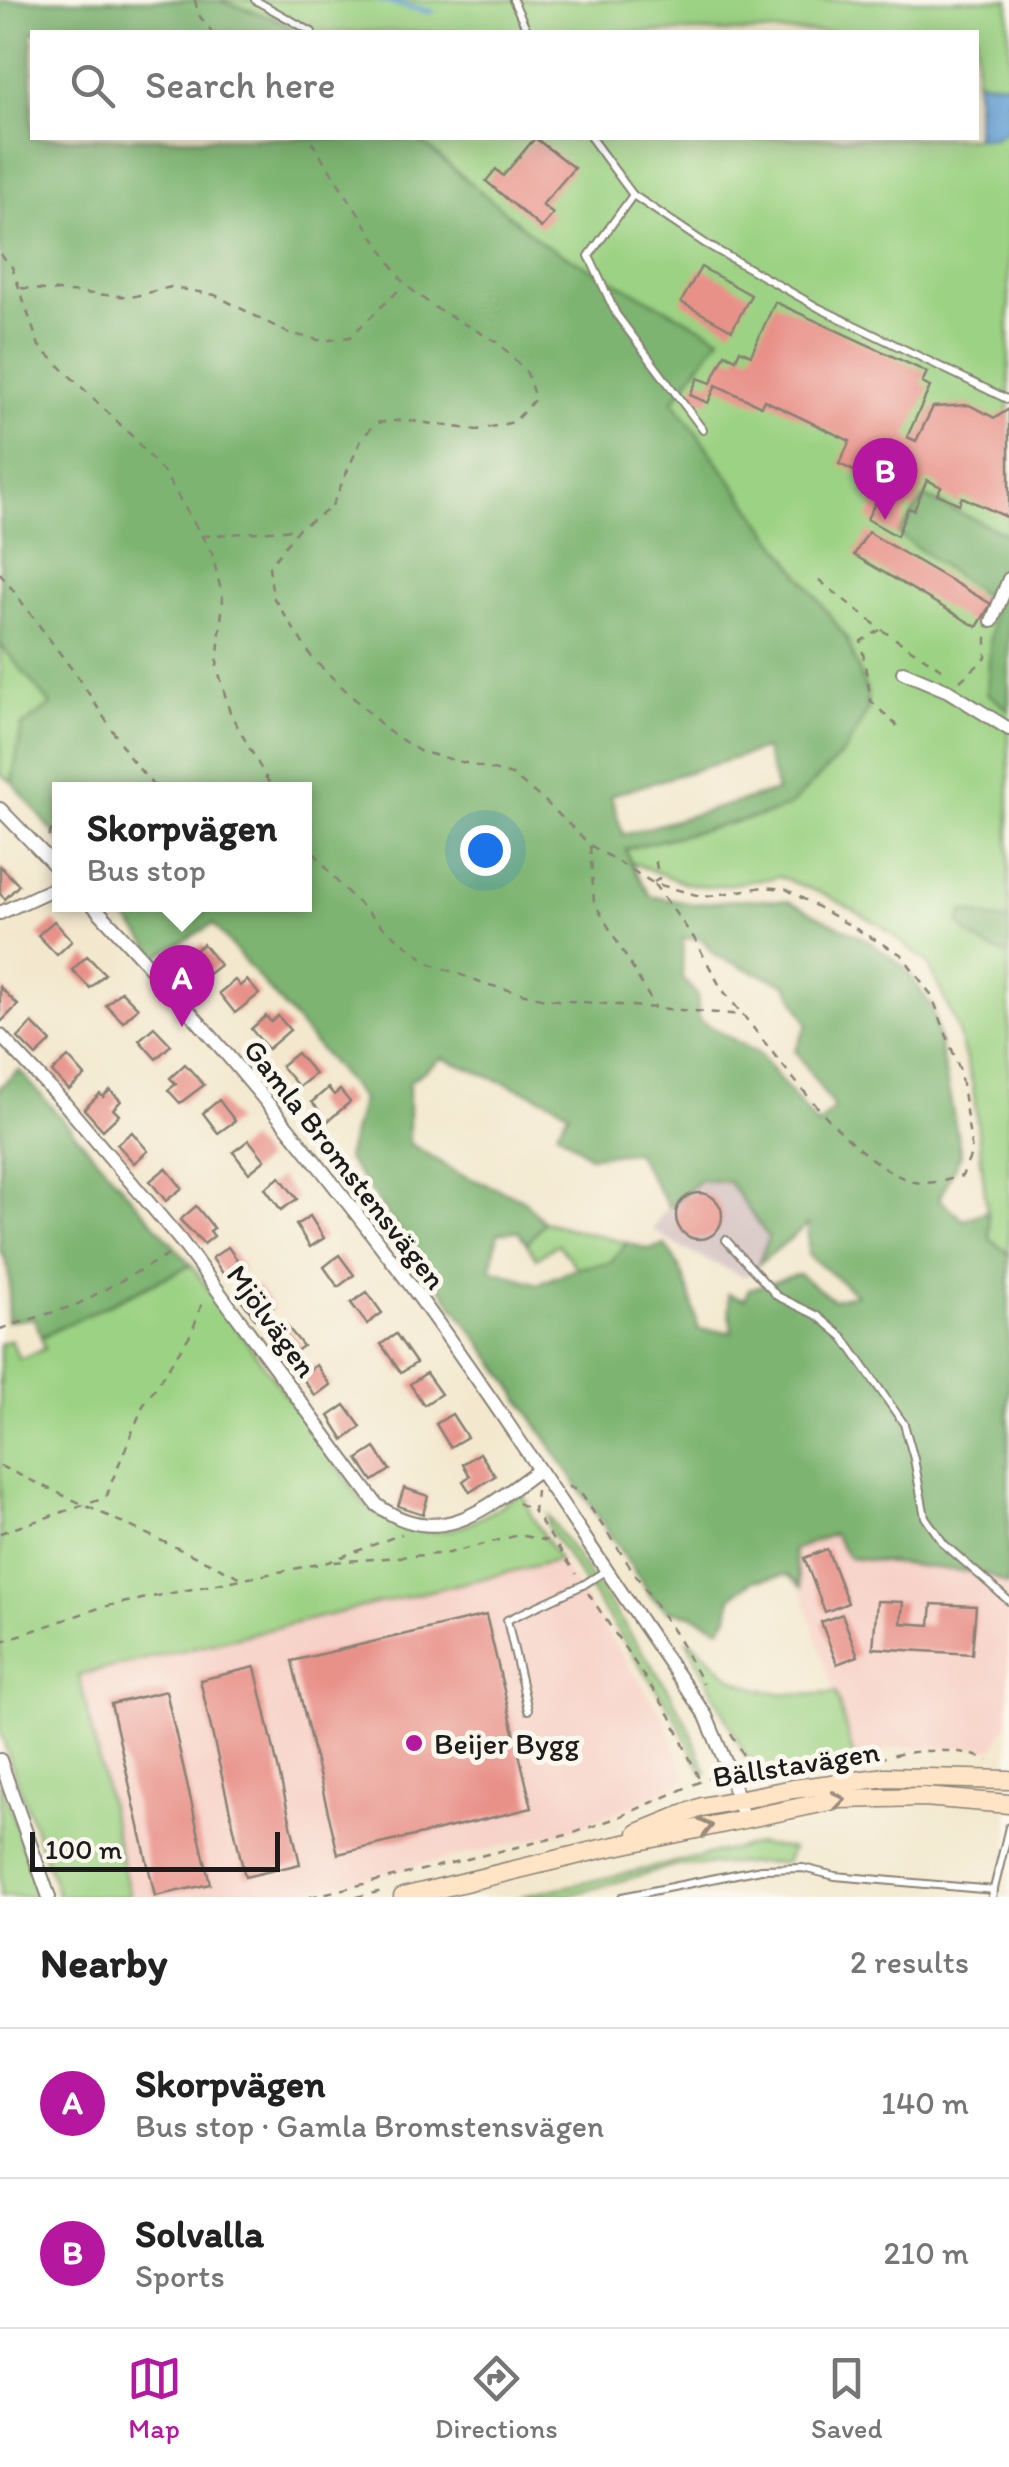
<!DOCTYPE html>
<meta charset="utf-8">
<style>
body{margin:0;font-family:Itim,sans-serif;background:#f2f2f2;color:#222}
.scale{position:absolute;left:30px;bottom:25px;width:250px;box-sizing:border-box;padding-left:10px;border:5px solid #1c1c1c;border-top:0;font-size:28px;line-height:35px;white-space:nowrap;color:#1c1c1c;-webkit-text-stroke:8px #fbf7ec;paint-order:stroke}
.you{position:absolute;left:485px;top:850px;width:35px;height:35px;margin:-25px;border:8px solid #fff;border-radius:50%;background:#1a73e8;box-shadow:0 0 0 15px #1a73e833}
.badge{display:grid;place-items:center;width:65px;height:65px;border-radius:50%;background:#b5179e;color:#fff;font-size:32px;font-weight:700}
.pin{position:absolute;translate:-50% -82px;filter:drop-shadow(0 2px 5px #0008)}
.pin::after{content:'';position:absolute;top:52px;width:35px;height:30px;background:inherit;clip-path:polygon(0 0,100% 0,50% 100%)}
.popup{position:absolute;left:52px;top:782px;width:260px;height:130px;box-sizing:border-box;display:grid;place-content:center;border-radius:0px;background:#fff;filter:drop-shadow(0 2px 8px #0005);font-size:32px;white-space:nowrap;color:#767676}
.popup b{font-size:38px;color:#222}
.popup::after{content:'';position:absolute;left:50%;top:100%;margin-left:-20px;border:20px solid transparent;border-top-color:#fff}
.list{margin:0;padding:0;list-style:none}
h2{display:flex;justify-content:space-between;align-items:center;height:130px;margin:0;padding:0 40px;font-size:42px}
h2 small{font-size:32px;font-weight:400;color:#767676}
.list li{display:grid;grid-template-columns:65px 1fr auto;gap:30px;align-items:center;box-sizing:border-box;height:150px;padding:0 40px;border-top:2px solid #e0e0e0}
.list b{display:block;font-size:38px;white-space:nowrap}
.list p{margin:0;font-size:32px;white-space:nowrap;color:#767676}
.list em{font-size:32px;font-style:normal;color:#767676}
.icon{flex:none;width:55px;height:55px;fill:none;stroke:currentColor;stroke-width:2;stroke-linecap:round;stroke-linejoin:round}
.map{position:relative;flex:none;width:1009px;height:1897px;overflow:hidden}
.search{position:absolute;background:#fff;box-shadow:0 5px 25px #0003;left:30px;right:30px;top:30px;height:110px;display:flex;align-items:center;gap:25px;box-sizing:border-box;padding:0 35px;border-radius:0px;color:#767676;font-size:38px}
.sheet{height:430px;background:#fff}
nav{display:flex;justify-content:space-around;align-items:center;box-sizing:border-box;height:140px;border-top:2px solid #e0e0e0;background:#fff;font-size:28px;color:#767676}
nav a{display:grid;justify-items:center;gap:5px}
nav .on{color:#b5179e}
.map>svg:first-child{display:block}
.built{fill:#f7d1c7}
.industrial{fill:#d2bfc0}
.green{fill:#9cd283;stroke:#5c7750;stroke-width:2.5}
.forest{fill:#7db471;stroke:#4c6846;stroke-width:2.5;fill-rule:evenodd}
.water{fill:#66a0d5;stroke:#415e78;stroke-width:2.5}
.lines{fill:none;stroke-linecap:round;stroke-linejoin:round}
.stream{stroke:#66a0d5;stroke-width:5}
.building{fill:#e89189}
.lane-casing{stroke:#888275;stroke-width:10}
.street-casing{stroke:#888275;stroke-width:16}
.secondary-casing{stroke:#888275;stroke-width:21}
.path{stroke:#888275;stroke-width:2.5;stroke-dasharray:8 8;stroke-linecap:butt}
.lane{stroke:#fff;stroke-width:6}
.street{stroke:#fff;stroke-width:12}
.secondary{stroke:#ffe4c6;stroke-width:18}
.oneway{stroke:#998a7a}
.poi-dot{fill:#b5179e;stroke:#fbf7ec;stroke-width:4}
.labels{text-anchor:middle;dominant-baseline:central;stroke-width:10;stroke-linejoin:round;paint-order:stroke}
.street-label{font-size:30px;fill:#1c1c1c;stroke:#fbf7ec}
.poi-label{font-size:30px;fill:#1c1c1c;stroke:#fbf7ec;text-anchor:start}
</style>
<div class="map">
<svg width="1009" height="1897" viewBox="0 0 1009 1897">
<rect width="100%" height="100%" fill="#fbf7ec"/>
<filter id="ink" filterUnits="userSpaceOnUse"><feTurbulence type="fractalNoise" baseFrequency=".01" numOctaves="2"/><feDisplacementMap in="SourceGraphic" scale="20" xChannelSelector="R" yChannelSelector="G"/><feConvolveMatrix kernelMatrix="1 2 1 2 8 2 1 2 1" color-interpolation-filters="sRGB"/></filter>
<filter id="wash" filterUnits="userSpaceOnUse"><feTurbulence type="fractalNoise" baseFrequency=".0048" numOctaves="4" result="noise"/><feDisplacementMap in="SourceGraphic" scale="40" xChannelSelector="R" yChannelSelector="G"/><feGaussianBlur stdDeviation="2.25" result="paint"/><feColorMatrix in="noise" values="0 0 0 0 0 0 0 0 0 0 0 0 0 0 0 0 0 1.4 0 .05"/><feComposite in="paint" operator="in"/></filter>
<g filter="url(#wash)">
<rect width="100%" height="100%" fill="#f3e8ce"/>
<!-- built -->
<g class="built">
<path d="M 833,1534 L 849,1558 L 987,1574 L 1009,1586 L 1009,1720 L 994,1748 L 899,1746 L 855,1762 L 801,1587 L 793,1550 Z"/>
<path d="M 559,1560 L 665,1720 L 686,1778 L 671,1790 L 575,1829 L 282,1897 L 130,1897 L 78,1675 Z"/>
</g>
<!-- industrial -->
<path class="industrial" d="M 700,1180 L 729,1182 L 768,1237 L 754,1274 L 742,1276 L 689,1252 L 653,1230 L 661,1214 Z"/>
<!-- green -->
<g class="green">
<path d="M 217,0 L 1009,0 L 1009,1254 L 990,1239 L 973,1086 L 955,1022 L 928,963 L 880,925 L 828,896 L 780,877 L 711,887 L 684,883 L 630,862 L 626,848 L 776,812 L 847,639 L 673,401 L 720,337 L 542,243 L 417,138 L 976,138 L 976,32 L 295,32 L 276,19 Z"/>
<path d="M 0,644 L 52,705 L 22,726 L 12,782 L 0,774 Z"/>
<path d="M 544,1222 L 627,1243 L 610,1264 L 577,1268 L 558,1244 L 536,1258 L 527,1244 Z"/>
<path d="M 191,1265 L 367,1507 C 431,1551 464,1530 522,1492 L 531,1515 L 559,1560 L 79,1675 L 130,1897 L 59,1897 L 0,1732 L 0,1344 L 11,1340 L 19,1359 L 45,1349 L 41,1337 Z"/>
<path d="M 548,1515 L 668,1689 L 689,1728 L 707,1773 L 703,1774 L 673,1713 L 556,1540 L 548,1527 Z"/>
<path d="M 687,1640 C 704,1648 712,1663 728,1675 C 758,1696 801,1696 836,1693 L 855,1762 C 817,1769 778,1784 746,1757 Z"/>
<path d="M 0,1778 L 41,1897 L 0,1897 Z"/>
<path d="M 757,1844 L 792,1849 L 786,1862 L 673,1866 L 563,1897 L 520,1897 Z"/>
</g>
<!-- forest -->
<g class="forest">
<path d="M 0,0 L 217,0 L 276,19 L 295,32 L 32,32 L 32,138 L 417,138 L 542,243 L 720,337 L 673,401 L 847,639 L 867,693 L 868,710 L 845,751 L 791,805 L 776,812 L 626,849 L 630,862 L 650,896 L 693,904 L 747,899 L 788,901 L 869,941 L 905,968 L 932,1007 L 961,1154 L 939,1199 L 963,1220 L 988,1211 L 990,1239 L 1009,1254 L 1008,1585 L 987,1574 L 849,1558 L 833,1534 L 793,1550 L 801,1587 L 788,1575 L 754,1580 L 731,1597 L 728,1616 L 720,1628 L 692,1615 L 669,1611 L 650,1595 L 504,1375 L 346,1158 L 362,1099 L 213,924 L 158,956 L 115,905 L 304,904 L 304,790 L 59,790 L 59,839 L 12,782 L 22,726 L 51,705 L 0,644 ZM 765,749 L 777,791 L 623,835 L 611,795 ZM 683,938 L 702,939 L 716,956 L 787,985 L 808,1024 L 795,1050 L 834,1108 L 818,1126 L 759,1054 L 699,1020 L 697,995 L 682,978 ZM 442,1058 L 553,1102 L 569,1112 L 557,1131 L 589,1156 L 635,1152 L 669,1207 L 700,1180 L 729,1182 L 768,1237 L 758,1265 L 808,1224 L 808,1255 L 856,1294 L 833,1300 L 799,1274 L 749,1289 L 745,1299 L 728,1294 L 732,1332 L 698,1329 C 693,1302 683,1267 665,1245 L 648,1249 L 627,1243 L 610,1263 L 577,1268 L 538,1284 L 491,1269 L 498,1233 L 518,1231 L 527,1244 L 544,1222 L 521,1198 L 459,1174 L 409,1143 L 409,1082 Z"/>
<path d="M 925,497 L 1009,535 L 1009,710 L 987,693 L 993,602 L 898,534 Z"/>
<path d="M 963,911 L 1009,922 L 1009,954 C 989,953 972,938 959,924 Z"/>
<path d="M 19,1070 L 191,1265 L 41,1337 L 34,1318 L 7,1321 C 9,1297 14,1271 0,1250 L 0,1087 Z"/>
</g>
<!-- water -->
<path class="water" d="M 977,81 L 1009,83 L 1009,129 L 994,138 L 976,138 Z"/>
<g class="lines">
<!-- stream -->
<path class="stream" d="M 379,0 L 432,12"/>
</g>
<g id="blocks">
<!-- building -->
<g class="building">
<path d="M 535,138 L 574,168 L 542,205 L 553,214 L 541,228 L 486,181 L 496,169 L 503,176 Z"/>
<path d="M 701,267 L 751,295 L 732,330 L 681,302 Z"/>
<path d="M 775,302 L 927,372 L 922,383 L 930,387 L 907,437 L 916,441 L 933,407 L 969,405 L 995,418 L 1009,409 L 1009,518 L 962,497 L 959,504 L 937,494 L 941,487 L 927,480 L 914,510 L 908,508 L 897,536 L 867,519 L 875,503 L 885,508 L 906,463 L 897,459 L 885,485 L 839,464 L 850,441 L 764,400 L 761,406 L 716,385 L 708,403 L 690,395 L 698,378 L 711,383 L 725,354 L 736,359 L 740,350 L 751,355 Z"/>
<path d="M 868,532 L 991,604 L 977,627 L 854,555 Z"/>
<path d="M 0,866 L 19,885 L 5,899 L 0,894 Z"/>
<path d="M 54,921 L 72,941 L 57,955 L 38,935 Z"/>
<path d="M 203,944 L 220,965 L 206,976 L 189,955 Z"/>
<path d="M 87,956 L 105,974 L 90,988 L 72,970 Z"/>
<path d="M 235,980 L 240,986 L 247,980 L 259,994 L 235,1013 L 219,993 Z"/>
<path d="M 0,987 L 18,1005 L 2,1021 L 0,1019 Z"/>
<path d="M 121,991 L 138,1008 L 123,1022 L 106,1005 Z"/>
<path d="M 266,1016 L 271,1022 L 278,1016 L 290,1030 L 268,1049 L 251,1029 Z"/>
<path d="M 32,1023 L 51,1042 L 36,1056 L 18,1038 Z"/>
<path d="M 154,1027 L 171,1045 L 156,1059 L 139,1040 Z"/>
<path d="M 297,1053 L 315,1074 L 299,1087 L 281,1066 Z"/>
<path d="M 68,1057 L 85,1076 L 69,1090 L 52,1072 Z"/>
<path d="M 185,1064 L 204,1085 L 180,1103 L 168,1090 L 176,1084 L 170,1078 Z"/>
<path d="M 328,1088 L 334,1095 L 340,1090 L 350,1102 L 328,1121 L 312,1102 Z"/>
<path d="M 110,1090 L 121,1101 L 113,1109 L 119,1115 L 103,1130 L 84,1109 L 100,1094 L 103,1097 Z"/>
<path d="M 219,1100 L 235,1121 L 218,1133 L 203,1113 Z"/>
<path d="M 132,1132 L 148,1151 L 134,1163 L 117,1144 Z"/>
<path d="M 249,1140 L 265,1160 L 249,1173 L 233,1152 Z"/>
<path d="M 166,1168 L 182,1188 L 166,1201 L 150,1181 Z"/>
<path d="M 280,1177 L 297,1199 L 281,1210 L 265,1188 Z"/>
<circle cx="699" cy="1216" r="23"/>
<path d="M 196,1206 L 214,1228 L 210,1231 L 214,1236 L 204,1244 L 180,1220 Z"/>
<path d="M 310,1216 L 324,1238 L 310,1247 L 296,1225 Z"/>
<path d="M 228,1247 L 243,1268 L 227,1279 L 212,1258 Z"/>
<path d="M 339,1255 L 354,1275 L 338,1287 L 324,1267 Z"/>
<path d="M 257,1286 L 273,1307 L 256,1320 L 240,1298 Z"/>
<path d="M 367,1292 L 382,1313 L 367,1324 L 351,1303 Z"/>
<path d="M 286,1325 L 303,1346 L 286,1359 L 270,1338 Z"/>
<path d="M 396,1334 L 416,1363 L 401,1373 L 381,1344 Z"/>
<path d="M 316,1365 L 330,1385 L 315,1396 L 301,1376 Z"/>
<path d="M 426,1373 L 441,1394 L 424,1405 L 410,1384 Z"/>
<path d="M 345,1405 L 361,1427 L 344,1440 L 329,1416 Z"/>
<path d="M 452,1414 L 467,1437 L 450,1447 L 436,1424 Z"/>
<path d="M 375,1448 L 390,1470 L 373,1481 L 358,1459 Z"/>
<path d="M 480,1453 L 495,1476 L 470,1492 L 463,1481 L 470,1476 L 463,1464 Z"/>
<path d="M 404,1488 L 428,1496 L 423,1514 L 398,1506 Z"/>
<path d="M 827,1549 L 848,1603 L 825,1612 L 804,1558 Z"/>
<path d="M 877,1601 L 903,1602 L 901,1623 L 930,1625 L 932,1604 L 976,1606 L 972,1654 L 873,1648 Z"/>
<path d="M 842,1614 L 858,1656 L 837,1664 L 821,1622 Z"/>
<path d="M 486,1615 L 532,1808 L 338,1854 L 292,1661 Z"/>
<path d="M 255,1667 L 300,1864 L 245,1877 L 200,1680 Z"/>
<path d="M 166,1691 L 210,1884 L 155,1896 L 111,1704 Z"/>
</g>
</g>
</g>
<g filter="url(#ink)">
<use href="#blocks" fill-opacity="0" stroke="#888275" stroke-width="2.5"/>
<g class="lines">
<defs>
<g id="lane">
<path d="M 255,0 L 312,32"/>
<path d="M 513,0 L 528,32"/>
<path d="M 591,138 L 633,195 L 706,244 L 819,308 L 1009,400"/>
<path d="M 633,195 L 589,256 L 616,314 L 703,430"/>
<path d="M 726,1240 L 777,1296 L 818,1316 L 843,1337 L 904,1424 L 914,1459 L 925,1517 L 944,1544 L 1009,1601"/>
<path d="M 528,1710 L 507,1620 L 583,1585 L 605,1571"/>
<path d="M 622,1897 L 761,1869 L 803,1868 L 835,1876 L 994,1890"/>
<path d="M 992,1897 L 1009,1827"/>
</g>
<g id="street">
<path d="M 992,621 L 1009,579"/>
<path d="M 903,672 L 948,691 L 1009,729"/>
<path d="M 0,809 L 59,870"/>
<path d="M 92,904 C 202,1021 304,1143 400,1271 C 507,1416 603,1569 706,1716 L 729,1771 L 743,1818"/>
<path d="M 0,913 L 59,886"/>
<path d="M 0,1035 L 65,1104 L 181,1241 L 377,1505 C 440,1551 486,1508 537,1471"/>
<path d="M 0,1760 L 49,1897"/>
</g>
<g id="secondary">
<path d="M 638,1833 L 702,1807 L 793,1789 L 886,1777 L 1009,1780"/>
<path d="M 403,1897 L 601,1849 L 840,1799 L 924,1797 L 1009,1804"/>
</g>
</defs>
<!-- lane casing -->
<use href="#lane" class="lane-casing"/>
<!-- street casing -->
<use href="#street" class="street-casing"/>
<!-- secondary casing -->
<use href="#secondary" class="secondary-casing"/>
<!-- path -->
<g class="path">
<path d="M 195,0 L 198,14 L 212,32"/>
<path d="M 0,254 L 12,267 L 39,346 L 131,435 L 164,473 L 212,553 L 223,599 L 217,666 L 230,713 L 273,790"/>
<path d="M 21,288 L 131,297 L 171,287 L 215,295 L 288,333 L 323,341 L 350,337 L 403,286"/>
<path d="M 202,536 L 297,529"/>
<path d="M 0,573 L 80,680 L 130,758 L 157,790"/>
<path d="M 819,580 L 882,630 L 947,673"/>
<path d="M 880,630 L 861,641 L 871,701 L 897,726"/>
<path d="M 960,681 L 986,658 L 986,636"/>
<path d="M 88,790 L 103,785 L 108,790"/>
<path d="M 49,837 L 59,805"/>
<path d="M 304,840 L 340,885 L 383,927 L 431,964 L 489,985 L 545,999 L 743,1015 C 781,1062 855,1167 915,1182 C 929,1185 948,1180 962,1176 L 972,1152 L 960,1071 L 932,996 L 902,955 L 786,889 L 763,887 L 704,897 L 653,883 L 590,845 L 546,802 L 512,775 L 419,751 L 388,731 L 313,659 L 273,597 L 269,567 L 298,529 L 331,508 L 361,440 L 375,423 L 404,420 L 477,430 L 514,422 L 535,399 L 527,373 L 499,343 L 437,309 L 405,285 L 309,138"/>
<path d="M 590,846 L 594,902 L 655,1007"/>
<path d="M 654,882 L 659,879 L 655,858"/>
<path d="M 654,884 L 694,938 L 721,988 L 742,1014"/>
<path d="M 0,1329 L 76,1305 L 172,1253"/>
<path d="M 0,1466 L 244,1579 L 328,1562 L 402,1534"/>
<path d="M 568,1486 L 580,1492 L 678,1638 L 703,1684"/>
<path d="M 536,1490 L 534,1512 L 576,1574"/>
<path d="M 518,1503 L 533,1511"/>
<path d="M 0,1533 L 105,1498 L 143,1406 L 192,1332 L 203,1300"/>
<path d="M 334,1562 L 449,1553 L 519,1535 L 553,1542"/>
<path d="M 588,1593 L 670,1715 L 699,1779"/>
<path d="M 0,1642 L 102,1607 L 242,1579"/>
<path d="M 731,1734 L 747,1762"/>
<path d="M 878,1759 C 910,1750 958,1745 988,1761"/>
<path d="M 741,1765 L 747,1763 L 764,1774"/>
<path d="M 310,1897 L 571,1834 L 619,1817 L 715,1775"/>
<path d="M 356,1897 L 387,1890"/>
</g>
<!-- lane -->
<use href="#lane" class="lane"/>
<!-- street -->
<use href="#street" class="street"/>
<!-- secondary -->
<use href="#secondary" class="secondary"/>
</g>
<!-- one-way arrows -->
<defs><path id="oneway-chevron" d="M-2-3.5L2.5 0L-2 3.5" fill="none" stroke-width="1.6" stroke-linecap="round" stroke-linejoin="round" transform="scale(2.5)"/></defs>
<g class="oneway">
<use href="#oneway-chevron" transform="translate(839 1800) rotate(-8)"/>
<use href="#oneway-chevron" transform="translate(706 1827) rotate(-13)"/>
</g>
</g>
<!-- markers -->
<circle class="poi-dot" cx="414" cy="1743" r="10"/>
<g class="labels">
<!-- street labels -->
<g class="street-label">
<text transform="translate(345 1164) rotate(52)">Gamla Bromstensvägen</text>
<text transform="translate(272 1321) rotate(54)">Mjölvägen</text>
<text transform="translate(796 1764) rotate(-9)">Bällstavägen</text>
</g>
<!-- poi labels -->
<g class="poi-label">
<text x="434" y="1743">Beijer Bygg</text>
</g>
</g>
</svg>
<div class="scale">100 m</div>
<div class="you"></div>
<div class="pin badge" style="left:182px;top:1027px">A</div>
<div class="popup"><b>Skorpvägen</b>Bus stop</div>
<div class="pin badge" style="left:885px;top:520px">B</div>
<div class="search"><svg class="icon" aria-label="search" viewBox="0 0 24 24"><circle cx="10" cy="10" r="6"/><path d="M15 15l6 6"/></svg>Search here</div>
</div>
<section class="sheet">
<h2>Nearby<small>2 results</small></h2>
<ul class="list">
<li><span class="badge">A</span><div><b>Skorpvägen</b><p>Bus stop · Gamla Bromstensvägen</p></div><em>140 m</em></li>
<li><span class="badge">B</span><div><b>Solvalla</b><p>Sports</p></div><em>210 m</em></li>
</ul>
</section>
<nav>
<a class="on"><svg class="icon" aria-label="map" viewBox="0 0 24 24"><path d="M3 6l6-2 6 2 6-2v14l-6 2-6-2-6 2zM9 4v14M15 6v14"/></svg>Map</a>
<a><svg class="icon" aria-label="directions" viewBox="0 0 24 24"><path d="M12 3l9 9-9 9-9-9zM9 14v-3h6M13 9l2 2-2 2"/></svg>Directions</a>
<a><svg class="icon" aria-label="saved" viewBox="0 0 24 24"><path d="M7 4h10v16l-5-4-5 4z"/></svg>Saved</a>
</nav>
